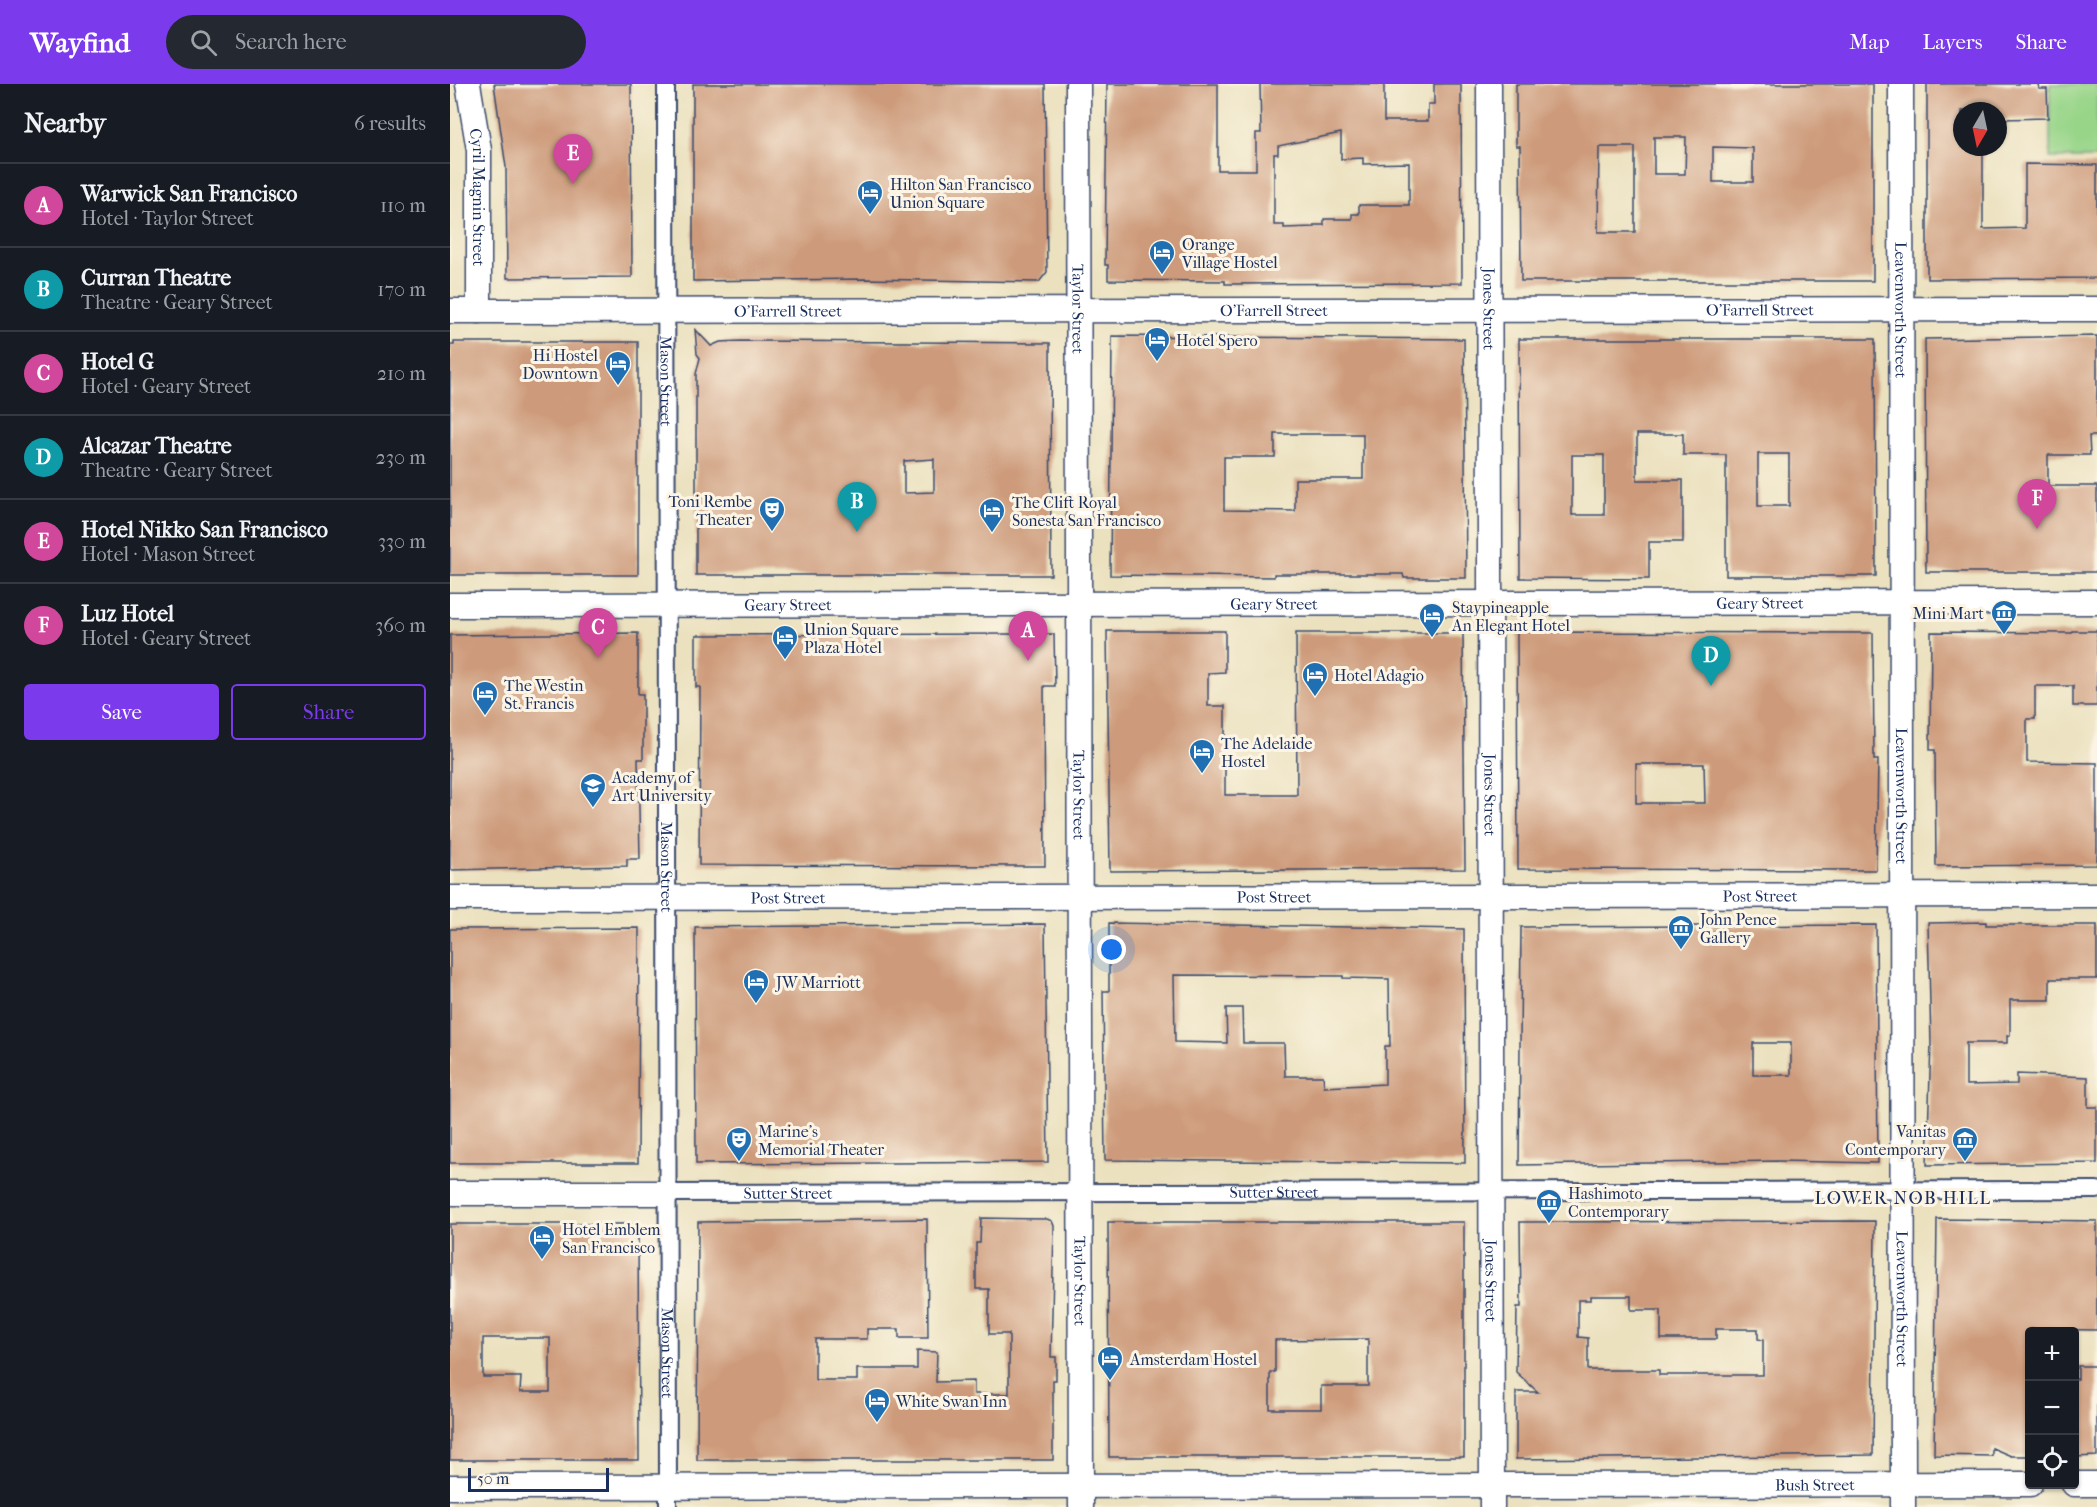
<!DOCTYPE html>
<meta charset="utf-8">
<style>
body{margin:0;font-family:"IM FELL French Canon",serif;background:#242831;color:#f1f3f6}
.controls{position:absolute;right:18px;bottom:18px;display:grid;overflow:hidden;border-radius:6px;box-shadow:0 2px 4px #0004}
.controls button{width:54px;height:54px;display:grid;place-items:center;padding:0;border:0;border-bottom:2px solid #363941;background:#171b24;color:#f1f3f6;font:30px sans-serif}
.compass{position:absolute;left:1503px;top:18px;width:54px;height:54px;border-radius:50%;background:#171b24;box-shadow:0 2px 4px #0004;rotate:189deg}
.scale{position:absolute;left:18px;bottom:15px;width:141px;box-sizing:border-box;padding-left:6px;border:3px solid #1b2f5e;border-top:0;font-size:16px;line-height:21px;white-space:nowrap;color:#1b2f5e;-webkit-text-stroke:4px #fcf5e5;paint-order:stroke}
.you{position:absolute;left:662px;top:866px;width:21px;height:21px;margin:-15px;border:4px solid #fff;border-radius:50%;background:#1a73e8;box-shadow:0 0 0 9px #1a73e833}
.badge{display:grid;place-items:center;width:39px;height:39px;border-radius:50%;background:#7c3aed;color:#fff;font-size:20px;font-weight:700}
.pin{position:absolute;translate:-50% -50px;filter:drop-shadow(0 2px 3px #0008)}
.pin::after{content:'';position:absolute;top:32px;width:21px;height:18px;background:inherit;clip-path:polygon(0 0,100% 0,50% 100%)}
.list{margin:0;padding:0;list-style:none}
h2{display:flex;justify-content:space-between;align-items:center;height:78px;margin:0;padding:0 24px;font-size:26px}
h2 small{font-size:20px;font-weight:400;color:#9ea1a6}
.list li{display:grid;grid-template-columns:39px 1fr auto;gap:18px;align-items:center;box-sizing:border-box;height:84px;padding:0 24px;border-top:2px solid #363941}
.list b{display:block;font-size:22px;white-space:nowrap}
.list p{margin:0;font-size:20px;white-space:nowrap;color:#9ea1a6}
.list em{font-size:20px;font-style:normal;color:#9ea1a6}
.actions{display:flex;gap:12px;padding:18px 24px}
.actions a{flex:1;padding:14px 0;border:2px solid #7c3aed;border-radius:6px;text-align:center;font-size:21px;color:#7c3aed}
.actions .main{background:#7c3aed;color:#fff}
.icon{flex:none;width:33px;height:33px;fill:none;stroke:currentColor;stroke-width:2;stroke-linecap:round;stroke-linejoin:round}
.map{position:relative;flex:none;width:1647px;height:1423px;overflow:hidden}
header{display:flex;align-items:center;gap:36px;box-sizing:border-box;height:84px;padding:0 30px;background:#7c3aed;color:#fff}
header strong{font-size:28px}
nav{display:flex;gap:33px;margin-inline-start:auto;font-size:21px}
.search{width:420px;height:54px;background:#242831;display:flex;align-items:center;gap:15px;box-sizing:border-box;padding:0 21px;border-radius:33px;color:#9ea1a6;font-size:22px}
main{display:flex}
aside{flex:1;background:#171b24}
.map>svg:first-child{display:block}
.green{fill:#98d589;stroke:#5a8274;stroke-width:1.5}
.building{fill:#cd9b7b;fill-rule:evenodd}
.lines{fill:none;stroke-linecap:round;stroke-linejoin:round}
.street-casing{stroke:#3a4a6d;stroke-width:20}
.secondary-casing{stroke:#3a4a6d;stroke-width:27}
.street{stroke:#fff;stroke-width:16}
.secondary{stroke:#fff;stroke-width:24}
.labels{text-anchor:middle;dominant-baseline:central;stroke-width:6;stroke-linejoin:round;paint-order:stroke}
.poi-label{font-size:16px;fill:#1b2f5e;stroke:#fcf5e5;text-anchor:start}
.street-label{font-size:16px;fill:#1b2f5e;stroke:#fcf5e5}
.neighbourhood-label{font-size:18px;letter-spacing:1.5px;fill:#1b2f5e;stroke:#fcf5e5}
</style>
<header>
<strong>Wayfind</strong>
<div class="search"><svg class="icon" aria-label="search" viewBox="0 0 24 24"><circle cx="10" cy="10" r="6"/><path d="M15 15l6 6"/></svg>Search here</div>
<nav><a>Map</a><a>Layers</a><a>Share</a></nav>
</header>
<main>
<aside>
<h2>Nearby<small>6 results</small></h2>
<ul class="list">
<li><span class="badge" style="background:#d1479c">A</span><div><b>Warwick San Francisco</b><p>Hotel · Taylor Street</p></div><em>110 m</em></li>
<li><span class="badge" style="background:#0f9aa8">B</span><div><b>Curran Theatre</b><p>Theatre · Geary Street</p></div><em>170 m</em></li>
<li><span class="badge" style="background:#d1479c">C</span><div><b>Hotel G</b><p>Hotel · Geary Street</p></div><em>210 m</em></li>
<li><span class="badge" style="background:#0f9aa8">D</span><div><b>Alcazar Theatre</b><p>Theatre · Geary Street</p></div><em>230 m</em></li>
<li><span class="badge" style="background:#d1479c">E</span><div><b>Hotel Nikko San Francisco</b><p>Hotel · Mason Street</p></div><em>330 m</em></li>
<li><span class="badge" style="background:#d1479c">F</span><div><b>Luz Hotel</b><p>Hotel · Geary Street</p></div><em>360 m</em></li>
</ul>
<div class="actions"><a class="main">Save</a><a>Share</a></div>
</aside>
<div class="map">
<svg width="1647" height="1423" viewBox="0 0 1647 1423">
<rect width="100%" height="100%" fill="#fcf5e5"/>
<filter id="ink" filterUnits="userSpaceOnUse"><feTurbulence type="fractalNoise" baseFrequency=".0167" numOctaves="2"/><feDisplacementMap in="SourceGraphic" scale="12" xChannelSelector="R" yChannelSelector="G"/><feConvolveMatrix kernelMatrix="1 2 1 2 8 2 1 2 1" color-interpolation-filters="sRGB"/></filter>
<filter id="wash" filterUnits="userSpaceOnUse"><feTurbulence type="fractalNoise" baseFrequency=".008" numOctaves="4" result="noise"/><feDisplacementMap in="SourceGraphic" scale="24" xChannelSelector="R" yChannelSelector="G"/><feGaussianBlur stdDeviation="1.35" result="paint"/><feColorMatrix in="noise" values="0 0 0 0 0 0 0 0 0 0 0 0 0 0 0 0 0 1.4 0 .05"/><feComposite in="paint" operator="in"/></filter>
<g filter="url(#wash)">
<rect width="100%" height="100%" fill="#ebe1bf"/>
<!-- green -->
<rect class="green" x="1600" y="0" width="47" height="74"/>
<g id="blocks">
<!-- building -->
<g class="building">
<path d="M 44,0 L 181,0 L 182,193 L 57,194 L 56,83 Z"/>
<path d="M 243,0 L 595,0 L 597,188 L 589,198 L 414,195 L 243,197 Z"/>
<path d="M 657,0 L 768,0 L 768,86 L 806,86 L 806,49 L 811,49 L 810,0 L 934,0 L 934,37 L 978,37 L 978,20 L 984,20 L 984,0 L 1011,0 L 1012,199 L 775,200 L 775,197 L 658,196 L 658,181 L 655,181 ZM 891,49 L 891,75 L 913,74 L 913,80 L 959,79 L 959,121 L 909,121 L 909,130 L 902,130 L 902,135 L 874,135 L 874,141 L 864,141 L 864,143 L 834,144 L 834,141 L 824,141 L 824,70 L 828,70 L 828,62 Z"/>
<path d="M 1066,0 L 1423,0 L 1423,197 L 1071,197 L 1070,62 L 1066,62 ZM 1204,53 L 1236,53 L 1235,90 L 1204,90 ZM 1149,63 L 1185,63 L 1185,148 L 1148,148 ZM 1263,63 L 1303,64 L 1303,98 L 1263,98 Z"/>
<path d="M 1477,0 L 1588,0 L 1589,5 L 1597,5 L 1598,34 L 1548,35 L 1548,27 L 1512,27 L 1512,63 L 1533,63 L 1533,145 L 1575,144 L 1575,80 L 1647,81 L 1647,194 L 1477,195 Z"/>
<path d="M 245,245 L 261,262 L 270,258 L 291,257 L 600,259 L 601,491 L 246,491 L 246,290 L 250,274 L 247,270 ZM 484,375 L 484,408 L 454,409 L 454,377 Z"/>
<path d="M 662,252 L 1014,255 L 1016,494 L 954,494 L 953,490 L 824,490 L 824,493 L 660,491 ZM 825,350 L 913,350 L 913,395 L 845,395 L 845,427 L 774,426 L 774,373 L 825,373 Z"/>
<path d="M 1647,252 L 1647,352 L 1639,352 L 1640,371 L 1598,371 L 1598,402 L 1647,402 L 1647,488 L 1476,488 L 1475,255 Z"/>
<path d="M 1069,255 L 1425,255 L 1426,492 L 1276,492 L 1276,371 L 1233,371 L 1233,350 L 1187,350 L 1187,396 L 1233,396 L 1233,458 L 1199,458 L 1199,495 L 1070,494 ZM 1308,370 L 1339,370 L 1339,422 L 1308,422 ZM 1122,371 L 1154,371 L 1154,431 L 1122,431 Z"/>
<path d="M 4,258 L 188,258 L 188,491 L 0,491 L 0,261 L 4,261 Z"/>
<path d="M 657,547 L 775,547 L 775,588 L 758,589 L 758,622 L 775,622 L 775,711 L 847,711 L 846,549 L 1013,549 L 1015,785 L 660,787 Z"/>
<path d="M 1622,547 L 1647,547 L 1647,622 L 1623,622 L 1623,602 L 1585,602 L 1585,635 L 1577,635 L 1577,678 L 1647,679 L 1647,781 L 1486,782 L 1485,666 L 1480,666 L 1481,548 L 1622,549 Z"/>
<path d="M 1067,548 L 1423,549 L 1424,676 L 1428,676 L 1426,786 L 1068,785 ZM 1186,680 L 1254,680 L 1255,719 L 1186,719 Z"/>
<path d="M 188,549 L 188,610 L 193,610 L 193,675 L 188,675 L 190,775 L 177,775 L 177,782 L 0,786 L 0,551 Z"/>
<path d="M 604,550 L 605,602 L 594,602 L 595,782 L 249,781 L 250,603 L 246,603 L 246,551 Z"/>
<path d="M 1536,838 L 1536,841 L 1647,841 L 1647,895 L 1600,895 L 1600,916 L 1560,916 L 1560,951 L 1557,952 L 1557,959 L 1516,959 L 1516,1001 L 1567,1000 L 1567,990 L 1638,993 L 1638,1023 L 1647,1023 L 1647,1079 L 1477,1081 L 1481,959 L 1478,839 Z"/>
<path d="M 659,839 L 1014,845 L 1015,1079 L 655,1076 L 653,907 L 659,907 ZM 724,891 L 893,892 L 893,894 L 939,895 L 940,962 L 935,962 L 935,1000 L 874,1003 L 873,992 L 835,992 L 834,959 L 793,959 L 792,924 L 776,924 L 777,959 L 725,958 Z"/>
<path d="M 595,840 L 598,1078 L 246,1080 L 245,843 Z"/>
<path d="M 1426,841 L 1428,1079 L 1329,1077 L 1069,1081 L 1071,843 ZM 1303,959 L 1341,959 L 1341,991 L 1303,991 Z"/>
<path d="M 189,844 L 188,1079 L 0,1079 L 0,845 Z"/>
<path d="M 531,1134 L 597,1135 L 602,1137 L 604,1142 L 601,1273 L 606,1273 L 606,1296 L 603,1296 L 603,1376 L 247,1376 L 248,1138 L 477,1135 L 478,1254 L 449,1254 L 449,1245 L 417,1245 L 417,1255 L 365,1255 L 365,1296 L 407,1296 L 407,1285 L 467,1285 L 467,1267 L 487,1268 L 486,1298 L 524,1297 L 524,1310 L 559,1310 L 559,1250 L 539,1250 L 539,1205 L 526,1205 L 526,1159 L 530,1159 Z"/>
<path d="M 1487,1135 L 1647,1137 L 1647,1246 L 1580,1245 L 1580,1372 L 1561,1372 L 1542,1364 L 1542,1372 L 1484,1371 Z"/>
<path d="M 1425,1137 L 1423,1371 L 1066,1375 L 1066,1308 L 1088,1308 L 1066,1288 L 1067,1223 L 1071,1223 L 1070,1138 ZM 1141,1212 L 1181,1212 L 1181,1226 L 1211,1226 L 1211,1255 L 1266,1255 L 1266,1245 L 1308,1245 L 1308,1255 L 1313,1256 L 1313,1291 L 1209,1291 L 1209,1286 L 1138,1286 L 1138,1254 L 1128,1253 L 1128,1216 L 1141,1216 Z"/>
<path d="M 658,1138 L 1014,1138 L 1014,1373 L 659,1373 ZM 918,1255 L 918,1302 L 871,1302 L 871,1325 L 820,1325 L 820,1288 L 825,1288 L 825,1256 Z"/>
<path d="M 0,1140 L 188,1140 L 189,1376 L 0,1376 ZM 33,1254 L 100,1254 L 100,1308 L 70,1308 L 71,1293 L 33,1293 Z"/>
<path d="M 1628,1282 L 1647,1282 L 1647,1372 L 1624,1373 L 1624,1295 L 1628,1295 Z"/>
</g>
</g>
</g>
<g filter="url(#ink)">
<use href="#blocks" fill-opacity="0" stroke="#3a4a6d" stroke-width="1.5"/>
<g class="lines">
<defs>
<g id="street">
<path id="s1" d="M 216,0 L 218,1423"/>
<path id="s2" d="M 218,1109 L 1647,1106"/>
</g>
<g id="secondary">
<path id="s3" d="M 18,0 L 29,66 L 29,227"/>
<path id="s4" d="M 628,0 L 631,1423"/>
<path id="s5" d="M 1039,0 L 1042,1423"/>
<path id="s6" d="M 1451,0 L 1453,1423"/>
<path id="s7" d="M 0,227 L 1647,225"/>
<path id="s8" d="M 0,521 L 1647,518"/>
<path id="s9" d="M 0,814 L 1647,811"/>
<path d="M 0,1109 L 218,1109"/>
<path d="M 1624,1400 L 1647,1400"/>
<path id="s10" d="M 0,1403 L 1580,1400"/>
</g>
</defs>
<!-- street casing -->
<use href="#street" class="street-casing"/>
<!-- secondary casing -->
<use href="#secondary" class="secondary-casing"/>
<!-- street -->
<use href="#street" class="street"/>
<!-- secondary -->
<use href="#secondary" class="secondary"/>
</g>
</g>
<!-- icons -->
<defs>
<symbol id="hotel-pin" viewBox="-11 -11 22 30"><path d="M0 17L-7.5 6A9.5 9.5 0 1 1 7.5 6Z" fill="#1f6fb2" stroke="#fcf5e5"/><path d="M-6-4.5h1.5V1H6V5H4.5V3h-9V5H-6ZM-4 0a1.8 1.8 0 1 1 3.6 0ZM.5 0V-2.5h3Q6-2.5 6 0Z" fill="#fff"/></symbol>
<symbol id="theatre-pin" viewBox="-11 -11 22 30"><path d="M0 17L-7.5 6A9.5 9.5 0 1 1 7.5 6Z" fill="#1f6fb2" stroke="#fcf5e5"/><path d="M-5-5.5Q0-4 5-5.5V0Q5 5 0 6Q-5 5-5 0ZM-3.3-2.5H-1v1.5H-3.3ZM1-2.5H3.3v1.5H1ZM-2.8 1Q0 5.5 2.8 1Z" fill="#fff"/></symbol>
<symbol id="museum-pin" viewBox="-11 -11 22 30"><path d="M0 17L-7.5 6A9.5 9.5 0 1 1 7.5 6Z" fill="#1f6fb2" stroke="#fcf5e5"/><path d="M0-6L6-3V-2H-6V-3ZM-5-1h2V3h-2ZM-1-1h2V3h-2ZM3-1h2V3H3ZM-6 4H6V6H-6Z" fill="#fff"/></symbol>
<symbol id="university-pin" viewBox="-11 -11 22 30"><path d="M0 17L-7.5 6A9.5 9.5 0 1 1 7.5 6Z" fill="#1f6fb2" stroke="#fcf5e5"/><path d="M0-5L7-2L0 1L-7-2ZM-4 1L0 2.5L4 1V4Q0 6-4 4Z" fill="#fff"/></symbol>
</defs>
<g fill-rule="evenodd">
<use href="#hotel-pin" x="405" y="94" width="30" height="40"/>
<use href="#hotel-pin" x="697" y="154" width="30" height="40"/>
<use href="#hotel-pin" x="692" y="241" width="30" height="40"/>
<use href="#hotel-pin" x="153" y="265" width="30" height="40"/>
<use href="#theatre-pin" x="307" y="411" width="30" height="40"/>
<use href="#hotel-pin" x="527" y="412" width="30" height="40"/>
<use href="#museum-pin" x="1539" y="514" width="30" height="40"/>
<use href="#hotel-pin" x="967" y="517" width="30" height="40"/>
<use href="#hotel-pin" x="320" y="539" width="30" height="40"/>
<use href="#hotel-pin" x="850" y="576" width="30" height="40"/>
<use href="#hotel-pin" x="20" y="595" width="30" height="40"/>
<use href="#hotel-pin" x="737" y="653" width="30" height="40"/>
<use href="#university-pin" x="128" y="687" width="30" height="40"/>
<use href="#museum-pin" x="1216" y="829" width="30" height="40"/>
<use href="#hotel-pin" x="291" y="883" width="30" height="40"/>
<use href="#theatre-pin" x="274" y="1041" width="30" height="40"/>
<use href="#museum-pin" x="1500" y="1041" width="30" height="40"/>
<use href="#museum-pin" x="1084" y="1103" width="30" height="40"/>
<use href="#hotel-pin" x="77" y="1139" width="30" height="40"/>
<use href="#hotel-pin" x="645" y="1260" width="30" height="40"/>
<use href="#hotel-pin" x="412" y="1302" width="30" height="40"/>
</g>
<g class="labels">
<!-- poi labels -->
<g class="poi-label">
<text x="440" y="100">Hilton San Francisco<tspan x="440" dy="18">Union Square</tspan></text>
<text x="732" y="160">Orange<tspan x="732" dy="18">Village Hostel</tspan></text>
<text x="726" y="256">Hotel Spero</text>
<text x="148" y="271" text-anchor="end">Hi Hostel<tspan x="148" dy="18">Downtown</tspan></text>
<text x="302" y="417" text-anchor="end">Toni Rembe<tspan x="302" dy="18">Theater</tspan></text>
<text x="562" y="418">The Clift Royal<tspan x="562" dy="18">Sonesta San Francisco</tspan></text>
<text x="1002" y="523">Staypineapple<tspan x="1002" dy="18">An Elegant Hotel</tspan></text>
<text x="1534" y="529" text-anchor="end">Mini Mart</text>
<text x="354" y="545">Union Square<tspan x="354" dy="18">Plaza Hotel</tspan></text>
<text x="884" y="591">Hotel Adagio</text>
<text x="54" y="601">The Westin<tspan x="54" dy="18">St. Francis</tspan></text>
<text x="771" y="659">The Adelaide<tspan x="771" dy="18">Hostel</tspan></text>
<text x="162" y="693">Academy of<tspan x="162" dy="18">Art University</tspan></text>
<text x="1250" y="835">John Pence<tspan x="1250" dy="18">Gallery</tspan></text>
<text x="326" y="898">JW Marriott</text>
<text x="308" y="1047">Marine's<tspan x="308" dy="18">Memorial Theater</tspan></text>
<text x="1496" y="1047" text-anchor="end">Vanitas<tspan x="1496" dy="18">Contemporary</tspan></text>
<text x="1118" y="1109">Hashimoto<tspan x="1118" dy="18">Contemporary</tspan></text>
<text x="112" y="1145">Hotel Emblem<tspan x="112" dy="18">San Francisco</tspan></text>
<text x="680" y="1275">Amsterdam Hostel</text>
<text x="446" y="1317">White Swan Inn</text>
</g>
<!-- street labels -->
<g class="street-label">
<text stroke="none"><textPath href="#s3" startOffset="114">Cyril Magnin Street</textPath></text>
<text stroke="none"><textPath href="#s7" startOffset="1310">O'Farrell Street</textPath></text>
<text stroke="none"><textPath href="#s7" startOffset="338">O'Farrell Street</textPath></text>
<text stroke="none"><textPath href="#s4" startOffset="225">Taylor Street</textPath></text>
<text stroke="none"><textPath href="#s7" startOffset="824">O'Farrell Street</textPath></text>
<text stroke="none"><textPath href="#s5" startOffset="225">Jones Street</textPath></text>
<text stroke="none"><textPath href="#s6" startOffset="226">Leavenworth Street</textPath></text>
<text stroke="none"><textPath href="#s1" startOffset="297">Mason Street</textPath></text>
<text stroke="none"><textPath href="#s8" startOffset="1310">Geary Street</textPath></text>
<text stroke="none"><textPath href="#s8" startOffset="338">Geary Street</textPath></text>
<text stroke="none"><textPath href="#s8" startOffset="824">Geary Street</textPath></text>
<text stroke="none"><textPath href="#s4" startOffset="711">Taylor Street</textPath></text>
<text stroke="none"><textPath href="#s5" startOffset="711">Jones Street</textPath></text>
<text stroke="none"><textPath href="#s6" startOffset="712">Leavenworth Street</textPath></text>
<text stroke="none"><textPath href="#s1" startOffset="783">Mason Street</textPath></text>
<text stroke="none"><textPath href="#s9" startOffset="1310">Post Street</textPath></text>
<text stroke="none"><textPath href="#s9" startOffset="338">Post Street</textPath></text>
<text stroke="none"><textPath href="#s9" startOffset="824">Post Street</textPath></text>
<text stroke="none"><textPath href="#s2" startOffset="120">Sutter Street</textPath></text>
<text stroke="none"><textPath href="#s2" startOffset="606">Sutter Street</textPath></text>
<text stroke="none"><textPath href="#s4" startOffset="1197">Taylor Street</textPath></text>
<text stroke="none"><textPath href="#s5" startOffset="1197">Jones Street</textPath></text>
<text stroke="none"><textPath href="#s6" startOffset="1215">Leavenworth Street</textPath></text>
<text stroke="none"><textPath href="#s1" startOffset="1269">Mason Street</textPath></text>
<text stroke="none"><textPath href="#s10" startOffset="1365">Bush Street</textPath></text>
</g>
<!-- neighbourhood labels -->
<g class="neighbourhood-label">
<text x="1453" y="1114">LOWER NOB HILL</text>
</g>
</g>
</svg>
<div class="controls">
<button>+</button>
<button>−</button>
<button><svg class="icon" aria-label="locate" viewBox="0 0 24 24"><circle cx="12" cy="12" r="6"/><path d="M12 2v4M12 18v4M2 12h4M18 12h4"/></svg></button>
</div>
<svg class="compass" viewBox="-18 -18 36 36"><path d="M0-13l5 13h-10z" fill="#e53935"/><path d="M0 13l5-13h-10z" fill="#9ea1a6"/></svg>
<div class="scale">50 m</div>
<div class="you"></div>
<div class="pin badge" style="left:578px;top:577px;background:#d1479c">A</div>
<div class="pin badge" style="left:407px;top:448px;background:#0f9aa8">B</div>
<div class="pin badge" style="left:148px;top:574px;background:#d1479c">C</div>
<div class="pin badge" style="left:1261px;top:602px;background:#0f9aa8">D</div>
<div class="pin badge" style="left:123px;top:100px;background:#d1479c">E</div>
<div class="pin badge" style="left:1587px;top:445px;background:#d1479c">F</div>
</div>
</main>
